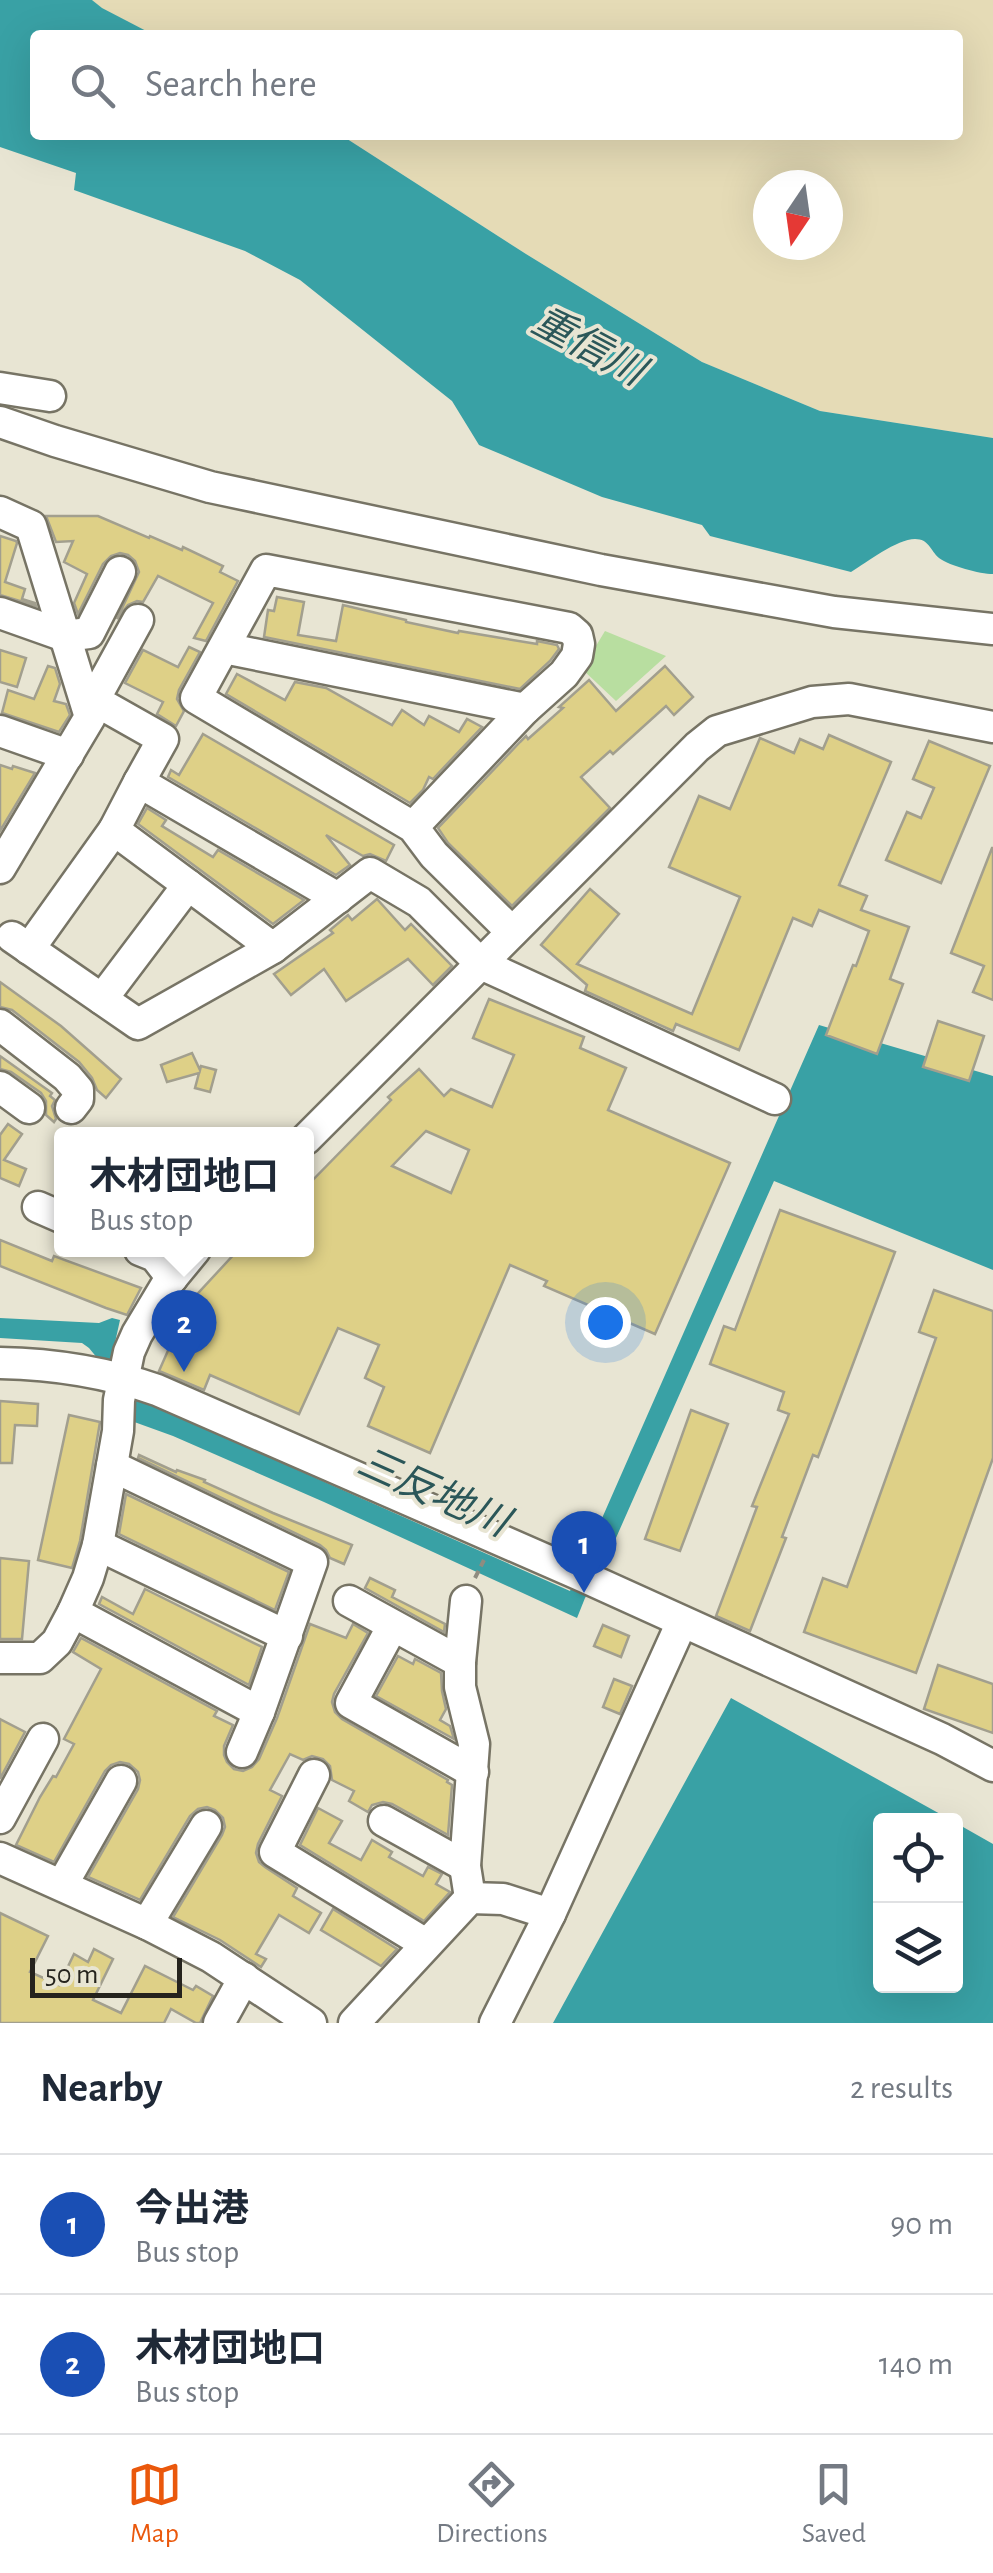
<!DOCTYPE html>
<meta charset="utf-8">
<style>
body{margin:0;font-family:"Alegreya Sans","Noto Sans JP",sans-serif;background:#f2f2f3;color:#1f2937}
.controls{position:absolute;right:30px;bottom:30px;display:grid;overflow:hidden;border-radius:10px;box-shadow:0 10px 40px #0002}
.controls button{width:90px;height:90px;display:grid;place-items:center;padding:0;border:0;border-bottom:2px solid #e0e1e3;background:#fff;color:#1f2937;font:50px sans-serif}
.compass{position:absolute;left:753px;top:170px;width:90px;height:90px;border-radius:50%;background:#fff;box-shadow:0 10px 40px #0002;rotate:193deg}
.scale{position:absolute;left:30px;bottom:25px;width:152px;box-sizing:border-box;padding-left:10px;border:5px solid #25231d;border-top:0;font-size:28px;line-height:35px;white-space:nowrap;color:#25231d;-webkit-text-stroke:8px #e8e5d3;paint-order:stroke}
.you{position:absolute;left:605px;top:1322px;width:35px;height:35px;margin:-25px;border:8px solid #fff;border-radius:50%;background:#1a73e8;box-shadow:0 0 0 15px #1a73e833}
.badge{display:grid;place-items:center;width:65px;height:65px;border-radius:50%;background:#ea580c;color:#fff;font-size:32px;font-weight:700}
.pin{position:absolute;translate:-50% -82px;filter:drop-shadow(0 2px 5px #0008)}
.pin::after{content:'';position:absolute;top:52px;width:35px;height:30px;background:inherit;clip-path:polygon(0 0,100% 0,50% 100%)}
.popup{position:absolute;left:54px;top:1127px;width:260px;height:130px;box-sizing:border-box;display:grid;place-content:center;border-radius:10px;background:#fff;filter:drop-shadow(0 2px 8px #0005);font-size:32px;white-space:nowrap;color:#747a83}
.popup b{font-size:38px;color:#1f2937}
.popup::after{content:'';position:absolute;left:50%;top:100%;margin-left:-20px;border:20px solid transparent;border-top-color:#fff}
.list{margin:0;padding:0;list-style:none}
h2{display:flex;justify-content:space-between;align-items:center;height:130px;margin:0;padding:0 40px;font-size:42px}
h2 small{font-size:32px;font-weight:400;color:#747a83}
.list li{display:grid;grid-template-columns:65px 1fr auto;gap:30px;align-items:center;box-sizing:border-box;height:140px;padding:0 40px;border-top:2px solid #e0e1e3}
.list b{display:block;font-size:38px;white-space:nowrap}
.list p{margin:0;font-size:32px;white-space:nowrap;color:#747a83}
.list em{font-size:32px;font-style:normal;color:#747a83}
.icon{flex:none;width:55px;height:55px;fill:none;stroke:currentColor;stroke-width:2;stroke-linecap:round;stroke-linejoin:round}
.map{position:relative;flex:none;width:993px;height:2023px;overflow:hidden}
.search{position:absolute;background:#fff;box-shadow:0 10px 40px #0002;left:30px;right:30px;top:30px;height:110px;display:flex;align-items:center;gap:25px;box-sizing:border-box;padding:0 35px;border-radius:10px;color:#747a83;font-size:38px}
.sheet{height:410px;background:#fff}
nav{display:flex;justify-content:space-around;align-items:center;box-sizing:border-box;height:140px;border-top:2px solid #e0e1e3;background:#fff;font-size:28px;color:#747a83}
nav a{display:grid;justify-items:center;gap:5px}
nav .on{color:#ea580c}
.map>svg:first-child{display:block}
.green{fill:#b8dea0}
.sand{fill:#e5dbb6;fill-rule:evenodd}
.water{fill:#39a1a5}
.building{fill:#ded087;stroke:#a29f8e;stroke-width:2.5;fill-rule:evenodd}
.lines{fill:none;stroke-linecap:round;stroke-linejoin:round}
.minor-casing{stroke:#777465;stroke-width:35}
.path{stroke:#8f8c80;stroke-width:4;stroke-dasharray:8 5;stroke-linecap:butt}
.minor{stroke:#fff;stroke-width:30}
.labels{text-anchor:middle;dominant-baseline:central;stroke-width:8;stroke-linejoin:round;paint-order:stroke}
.water-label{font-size:40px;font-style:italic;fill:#2b5759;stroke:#e8e5d3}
</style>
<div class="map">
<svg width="993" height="2023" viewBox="0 0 993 2023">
<rect width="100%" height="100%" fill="#e8e5d3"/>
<!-- green -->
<path class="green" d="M 605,631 L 666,656 L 616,701 L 582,669 Z"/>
<!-- sand -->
<path class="sand" d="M 92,0 L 993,0 L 993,438 L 820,411 L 702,362 L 526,254 L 341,135 L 958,135 L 958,35 L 154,35 L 101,8 ZM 768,185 L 828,185 L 828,245 L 768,245 Z"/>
<!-- water -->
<g class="water">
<path d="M 0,0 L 92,0 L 102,8 L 154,35 L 35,35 L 35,135 L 341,135 L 526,254 L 702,362 L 820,411 L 993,438 L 993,574 C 980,574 950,566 939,558 C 930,550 929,539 915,539 C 897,539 867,562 851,572 L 710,536 L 702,525 L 602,497 L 479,445 L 452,401 L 300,280 L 245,251 L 74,190 L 76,173 L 0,147 Z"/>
<path d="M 819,1025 L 993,1076 L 993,1270 L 774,1181 L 604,1565 L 585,1598 L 577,1618 L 324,1502 L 173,1436 L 126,1419 L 130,1398 L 89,1348 L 82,1343 L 0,1338 L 0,1318 L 99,1323 L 112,1318 L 120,1320 L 114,1347 L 141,1384 L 165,1411 L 570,1591 Z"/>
<path d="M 731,1698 L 951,1820 L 880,1820 L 880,1986 L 956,1986 L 956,1823 L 993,1844 L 993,2023 L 553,2023 Z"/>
</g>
<!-- building -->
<g class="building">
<path d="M 46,516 L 98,516 L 149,538 L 150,536 L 182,550 L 183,547 L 223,566 L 220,572 L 238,581 L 206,641 L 194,638 L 213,603 L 158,576 L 143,602 L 137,601 L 128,605 L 117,619 L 139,572 L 135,561 L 128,555 L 120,553 L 111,556 L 103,564 L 78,614 L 74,603 L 87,574 L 64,562 L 73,541 L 56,542 Z"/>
<path d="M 0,536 L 16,541 L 17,543 L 5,582 L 25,589 L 22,599 L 35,603 L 36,606 L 0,595 Z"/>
<path d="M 277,597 L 304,602 L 298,635 L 336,641 L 343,605 L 406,620 L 406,622 L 458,633 L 459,631 L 537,644 L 537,641 L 557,645 L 559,649 L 550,661 L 520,689 L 264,637 L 268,610 L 274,611 Z"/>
<path d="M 189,647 L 200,652 L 179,690 L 177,699 L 184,711 L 176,726 L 157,714 L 163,702 L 125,683 L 143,650 L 178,667 Z"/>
<path d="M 0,650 L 26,658 L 17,687 L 0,682 Z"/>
<path d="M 48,666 L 55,668 L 60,684 L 54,701 L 66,704 L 70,715 L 59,732 L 2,713 L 8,690 L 34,699 Z"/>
<path d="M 665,666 L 693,697 L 674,715 L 666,706 L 613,754 L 610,751 L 581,777 L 610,808 L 512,906 L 448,843 L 438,828 L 520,742 L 526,736 L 528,739 L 563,708 L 559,707 L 589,680 L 616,711 Z"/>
<path d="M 237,674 L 285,700 L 295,682 L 326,688 L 392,725 L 402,710 L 424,725 L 429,716 L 459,732 L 467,719 L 482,727 L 433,779 L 429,777 L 423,790 L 410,803 L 226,694 Z"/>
<path d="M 203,734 L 394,845 L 386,861 L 370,854 L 363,856 L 326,835 L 350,865 L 336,875 L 168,777 L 171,770 L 179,775 Z"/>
<path d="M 829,735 L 891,762 L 839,885 L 867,896 L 861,910 L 909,927 L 890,979 L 903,984 L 877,1054 L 826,1035 L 853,965 L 856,966 L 869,931 L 819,910 L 812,926 L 793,918 L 739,1050 L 676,1024 L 673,1031 L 585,991 L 587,985 L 541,945 L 590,889 L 619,914 L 577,964 L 692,1014 L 740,897 L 669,867 L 699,796 L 730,809 L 760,738 L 794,753 L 800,739 L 823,749 Z"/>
<path d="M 929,741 L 990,766 L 941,883 L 886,860 L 907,812 L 921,818 L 934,788 L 913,779 Z"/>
<path d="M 0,765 L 12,769 L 13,766 L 35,773 L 0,831 Z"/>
<path d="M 147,808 L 166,820 L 162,826 L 213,857 L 218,850 L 304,900 L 273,924 L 138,824 Z"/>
<path d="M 992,848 L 993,848 L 993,1000 L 973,992 L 984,966 L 951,953 Z"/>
<path d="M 377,899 L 405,930 L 411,924 L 452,966 L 433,985 L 408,959 L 346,1001 L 324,969 L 291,995 L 274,974 L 333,933 L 330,930 L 348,915 L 352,920 Z"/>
<path d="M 0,982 L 61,1026 L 121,1079 L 106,1098 L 97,1090 L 92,1078 L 79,1062 L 12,1010 L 0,1007 Z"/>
<path d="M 489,999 L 584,1037 L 580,1048 L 626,1068 L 608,1110 L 730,1163 L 655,1334 L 544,1286 L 547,1281 L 510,1265 L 430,1453 L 368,1426 L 384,1387 L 365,1378 L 379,1345 L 338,1328 L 299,1414 L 210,1375 L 204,1390 L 159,1371 L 189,1303 L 238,1250 L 306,1250 L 306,1187 L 391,1100 L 388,1097 L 419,1069 L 444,1096 L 451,1089 L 492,1107 L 514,1055 L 473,1038 ZM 426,1131 L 469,1150 L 451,1193 L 392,1166 Z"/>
<path d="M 938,1021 L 984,1036 L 969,1081 L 923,1067 Z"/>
<path d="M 192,1053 L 200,1070 L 201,1066 L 216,1070 L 210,1092 L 195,1088 L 199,1073 L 167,1082 L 161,1065 Z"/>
<path d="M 0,1056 L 52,1093 L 50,1096 L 55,1100 L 52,1106 L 56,1119 L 54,1122 L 46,1115 L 46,1101 L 41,1093 L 11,1072 L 0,1069 Z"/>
<path d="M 8,1124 L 22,1134 L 4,1160 L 26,1169 L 19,1186 L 0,1178 L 0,1135 Z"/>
<path d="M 780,1210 L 895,1252 L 818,1457 L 813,1455 L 782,1537 L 786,1538 L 750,1631 L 716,1616 L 757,1507 L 752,1506 L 789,1414 L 778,1410 L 784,1392 L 710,1364 L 724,1326 L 735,1330 Z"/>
<path d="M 0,1240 L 52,1261 L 54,1256 L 141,1288 L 127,1315 L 106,1308 L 0,1266 Z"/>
<path d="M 934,1290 L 993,1311 L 993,1458 L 916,1673 L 804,1632 L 823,1578 L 847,1587 L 936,1338 L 919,1332 Z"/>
<path d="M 0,1401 L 38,1404 L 37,1426 L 15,1425 L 12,1463 L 0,1463 Z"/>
<path d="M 691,1410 L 728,1424 L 680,1551 L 645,1539 Z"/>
<path d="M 69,1415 L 100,1422 L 80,1541 L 72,1568 L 38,1560 Z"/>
<path d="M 139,1455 L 176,1472 L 177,1470 L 205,1480 L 204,1482 L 273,1513 L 352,1545 L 344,1564 L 330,1558 L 326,1550 L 320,1545 L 138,1458 Z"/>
<path d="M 126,1494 L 289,1572 L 275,1610 L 119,1534 Z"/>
<path d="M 0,1558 L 29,1561 L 22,1639 L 0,1639 Z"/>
<path d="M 370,1578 L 395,1590 L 392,1597 L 445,1624 L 444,1632 L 365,1588 Z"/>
<path d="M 145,1589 L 262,1647 L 249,1685 L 99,1604 L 102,1597 L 133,1614 Z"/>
<path d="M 310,1624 L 346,1638 L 353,1624 L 368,1633 L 334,1694 L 332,1702 L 335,1712 L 342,1719 L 448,1780 L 447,1782 L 452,1785 L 448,1835 L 392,1804 L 383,1802 L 372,1805 L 368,1812 L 349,1801 L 354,1791 L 332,1780 L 330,1766 L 323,1759 L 312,1756 L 303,1760 L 290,1754 L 270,1790 L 282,1796 L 258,1844 L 256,1853 L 259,1862 L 265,1867 L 297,1888 L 293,1896 L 321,1913 L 309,1933 L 279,1915 L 256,1954 L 266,1959 L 261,1967 L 220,1940 L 173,1917 L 222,1835 L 225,1827 L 223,1818 L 215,1810 L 207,1807 L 198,1809 L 190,1816 L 140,1900 L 88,1877 L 138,1789 L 140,1780 L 138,1772 L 129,1764 L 120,1762 L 111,1765 L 105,1771 L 54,1862 L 16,1845 L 40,1797 L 53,1776 L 56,1777 L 74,1744 L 64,1739 L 101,1669 L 73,1652 L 81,1638 L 217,1711 L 214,1716 L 233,1725 L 224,1746 L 224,1755 L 227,1762 L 234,1769 L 243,1771 L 252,1767 L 259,1759 L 277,1718 Z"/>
<path d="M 603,1625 L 629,1636 L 621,1657 L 594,1646 Z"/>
<path d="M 398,1656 L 413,1664 L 415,1659 L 441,1673 L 442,1691 L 446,1709 L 440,1720 L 450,1726 L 454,1739 L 376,1696 Z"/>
<path d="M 938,1665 L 993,1684 L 993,1733 L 924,1709 Z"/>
<path d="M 614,1679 L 632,1686 L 620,1714 L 603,1707 Z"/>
<path d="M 0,1719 L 25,1732 L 0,1779 Z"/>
<path d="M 318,1808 L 342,1821 L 329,1843 L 361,1860 L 372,1840 L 392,1852 L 389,1857 L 423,1876 L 428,1867 L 442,1874 L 436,1884 L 450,1892 L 424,1921 L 300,1845 Z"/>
<path d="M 333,1909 L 397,1949 L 381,1966 L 321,1930 Z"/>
<path d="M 0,1913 L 48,1936 L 30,1972 L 59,1985 L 74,1954 L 88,1962 L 94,1949 L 113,1959 L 93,2000 L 121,2013 L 145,1966 L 193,1990 L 196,1986 L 213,1996 L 200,2023 L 196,2023 L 171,2009 L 164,2023 L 0,2023 Z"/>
</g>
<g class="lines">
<defs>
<g id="minor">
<path d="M 0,388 L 50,396"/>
<path d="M 0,422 L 55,441 L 210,487 L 601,570 L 834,612 L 993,629"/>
<path d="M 0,512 L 31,526 L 90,717 L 0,868"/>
<path d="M 0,613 L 65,636 L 89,633 L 120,572"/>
<path d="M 138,620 L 94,700 L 163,739 L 139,782 L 338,898"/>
<path d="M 224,648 L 525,709"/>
<path d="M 0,731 L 68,755"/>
<path d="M 139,782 L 114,830 L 273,948 L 370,873 L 419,902 L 481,964 L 775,1099"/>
<path d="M 413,827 L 525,709 L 564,674 L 577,656 L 579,644 L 577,635 L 569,628 L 266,570 L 196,698 L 413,827 L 434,855 L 512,932"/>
<path d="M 12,937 L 138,1024 L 273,948"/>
<path d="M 29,949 L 114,830"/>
<path d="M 102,999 L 188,885"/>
<path d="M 0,1025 L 67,1077 L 78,1090 L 78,1099 L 71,1108"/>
<path d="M 0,1087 L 29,1108"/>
<path d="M 306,1139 L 697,747 L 717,731 L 812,702 L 849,699 L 993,727"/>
<path d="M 38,1207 L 61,1217"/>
<path d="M 140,1250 L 155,1256 L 172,1278"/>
<path d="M 0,1363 C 53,1364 106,1372 157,1390 L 578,1574 L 942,1739 L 993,1766"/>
<path d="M 112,1466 L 312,1562 L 259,1712 L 242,1752"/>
<path d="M 98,1545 L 287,1636"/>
<path d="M 349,1601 L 460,1662"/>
<path d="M 466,1601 L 460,1662 L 460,1687 L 474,1744 L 465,1866 L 470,1898"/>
<path d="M 73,1612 L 259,1712"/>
<path d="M 392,1627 L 351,1703 L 473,1772"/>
<path d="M 0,1658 L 40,1658 L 57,1642 L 73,1612 L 88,1578 L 98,1545 L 118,1431 L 119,1400 L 129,1352 L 137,1334 L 167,1284 L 195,1250"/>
<path d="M 314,1775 L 275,1852 L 426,1944"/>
<path d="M 0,1818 L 43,1739"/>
<path d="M 384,1821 L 465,1866"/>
<path d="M 0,1858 L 147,1924 L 211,1957 L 311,2023"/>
<path d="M 62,1885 L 121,1781"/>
<path d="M 147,1924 L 206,1826"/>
<path d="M 219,2023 L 244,1978"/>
<path d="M 354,2023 L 470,1898 L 503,1899 L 550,1914"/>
<path d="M 495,2023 L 550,1914 L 682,1622"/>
</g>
</defs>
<!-- minor casing -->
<use href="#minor" class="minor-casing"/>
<!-- path -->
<path class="path" d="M 475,1578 L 484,1560"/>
<!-- minor -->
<use href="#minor" class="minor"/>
</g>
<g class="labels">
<!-- water labels -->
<g class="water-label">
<text transform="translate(588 347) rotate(28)">重信川</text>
<text transform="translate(433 1493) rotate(24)">三反地川</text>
</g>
</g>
</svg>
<div class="controls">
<button><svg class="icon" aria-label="locate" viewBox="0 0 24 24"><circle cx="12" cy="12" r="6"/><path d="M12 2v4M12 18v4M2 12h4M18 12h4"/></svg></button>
<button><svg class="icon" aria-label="layers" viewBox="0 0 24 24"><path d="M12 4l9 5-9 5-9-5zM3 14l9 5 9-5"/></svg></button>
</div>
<svg class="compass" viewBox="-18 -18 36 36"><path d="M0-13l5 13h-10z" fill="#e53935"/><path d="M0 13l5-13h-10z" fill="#747a83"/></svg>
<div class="scale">50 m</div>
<div class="you"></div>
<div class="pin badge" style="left:584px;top:1593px;background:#1a4fb4">1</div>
<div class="pin badge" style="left:184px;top:1372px;background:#1a4fb4">2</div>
<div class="popup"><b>木材団地口</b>Bus stop</div>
<div class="search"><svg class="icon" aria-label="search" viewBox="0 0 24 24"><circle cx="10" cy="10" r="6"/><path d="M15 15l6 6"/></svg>Search here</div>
</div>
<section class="sheet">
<h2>Nearby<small>2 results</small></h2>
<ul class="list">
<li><span class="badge" style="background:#1a4fb4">1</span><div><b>今出港</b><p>Bus stop</p></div><em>90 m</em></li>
<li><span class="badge" style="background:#1a4fb4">2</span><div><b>木材団地口</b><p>Bus stop</p></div><em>140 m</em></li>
</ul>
</section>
<nav>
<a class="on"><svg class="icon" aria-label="map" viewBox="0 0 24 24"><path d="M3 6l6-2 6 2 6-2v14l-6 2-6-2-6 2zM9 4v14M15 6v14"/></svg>Map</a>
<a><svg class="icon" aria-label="directions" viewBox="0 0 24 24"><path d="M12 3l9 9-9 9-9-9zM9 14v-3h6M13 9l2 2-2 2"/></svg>Directions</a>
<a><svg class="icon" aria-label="saved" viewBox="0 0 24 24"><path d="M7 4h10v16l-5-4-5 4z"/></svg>Saved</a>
</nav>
